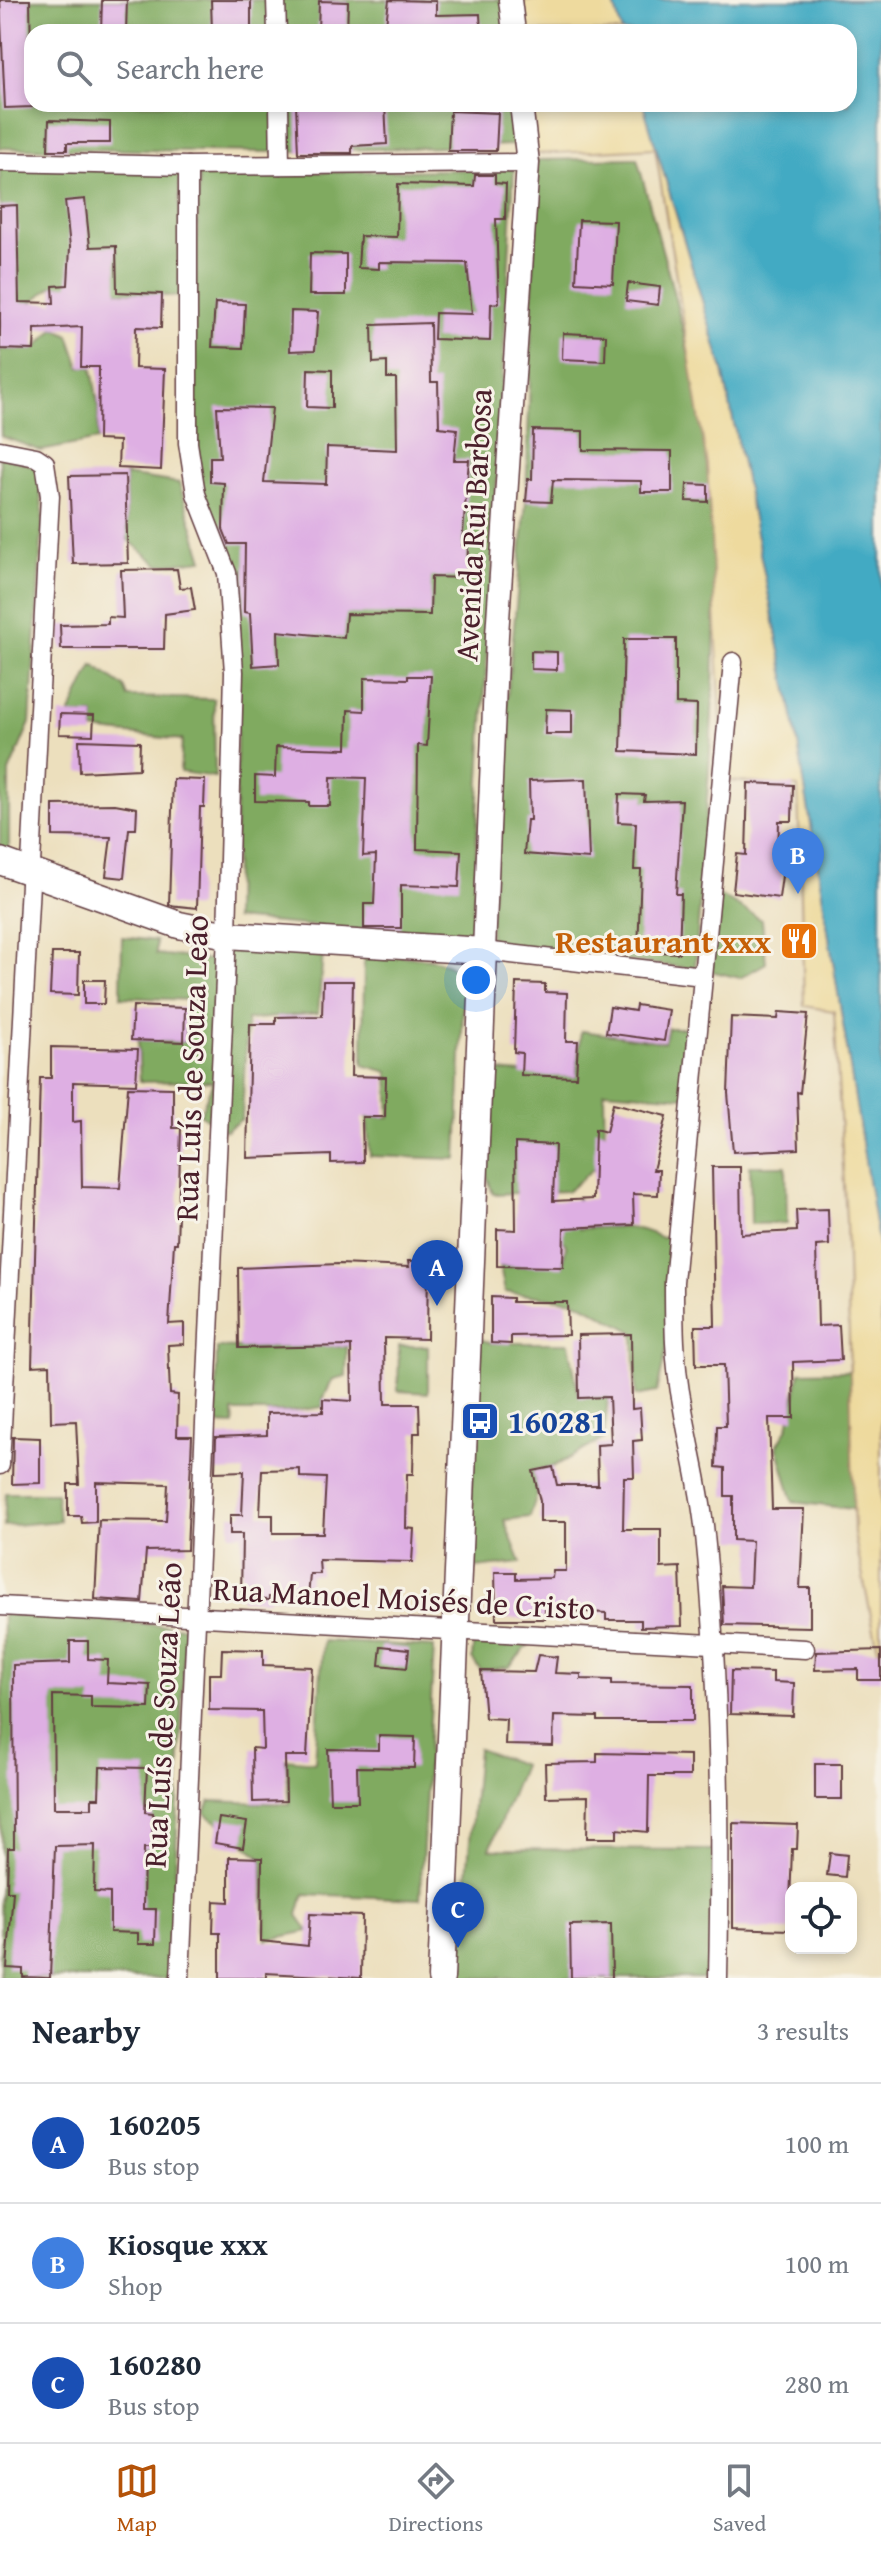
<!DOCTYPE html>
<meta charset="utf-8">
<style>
body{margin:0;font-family:"Gentium Book Plus",serif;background:#f6f6f7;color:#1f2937}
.controls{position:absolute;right:24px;bottom:24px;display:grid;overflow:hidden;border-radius:16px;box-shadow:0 4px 12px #0003}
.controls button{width:72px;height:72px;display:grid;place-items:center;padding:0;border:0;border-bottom:2px solid #e0e1e3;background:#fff;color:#1f2937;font:40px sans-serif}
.you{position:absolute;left:476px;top:980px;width:28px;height:28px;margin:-20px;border:6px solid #fff;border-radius:50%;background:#1a73e8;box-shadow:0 0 0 12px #1a73e833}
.badge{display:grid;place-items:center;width:52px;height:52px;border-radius:50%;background:#b45309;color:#fff;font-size:26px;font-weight:700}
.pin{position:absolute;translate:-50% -66px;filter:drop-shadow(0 2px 4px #0008)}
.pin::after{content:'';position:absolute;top:42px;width:28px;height:24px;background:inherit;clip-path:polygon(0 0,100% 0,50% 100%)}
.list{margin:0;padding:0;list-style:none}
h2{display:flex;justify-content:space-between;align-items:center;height:104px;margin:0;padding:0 32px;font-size:34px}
h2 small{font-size:26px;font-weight:400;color:#747a83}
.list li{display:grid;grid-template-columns:52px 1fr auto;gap:24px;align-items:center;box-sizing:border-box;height:120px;padding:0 32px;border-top:2px solid #e0e1e3}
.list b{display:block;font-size:30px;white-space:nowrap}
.list p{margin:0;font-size:26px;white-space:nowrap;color:#747a83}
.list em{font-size:26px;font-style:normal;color:#747a83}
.icon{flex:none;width:44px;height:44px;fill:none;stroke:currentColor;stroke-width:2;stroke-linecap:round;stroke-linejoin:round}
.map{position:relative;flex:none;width:881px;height:1978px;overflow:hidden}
.search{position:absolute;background:#fff;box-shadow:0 4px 12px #0003;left:24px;right:24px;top:24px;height:88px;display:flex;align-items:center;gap:20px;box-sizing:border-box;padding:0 28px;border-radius:24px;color:#747a83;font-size:30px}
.sheet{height:464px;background:#fff}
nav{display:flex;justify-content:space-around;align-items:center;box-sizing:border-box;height:112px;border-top:2px solid #e0e1e3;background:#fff;font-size:22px;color:#747a83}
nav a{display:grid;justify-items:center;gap:4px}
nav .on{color:#b45309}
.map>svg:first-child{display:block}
.forest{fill:#80aa61;stroke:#656446;stroke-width:2}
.sand{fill:#eeda9e;stroke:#9c7c64;stroke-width:2}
.water{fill:#43aac3;stroke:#466477;stroke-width:2}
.building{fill:#deafe3;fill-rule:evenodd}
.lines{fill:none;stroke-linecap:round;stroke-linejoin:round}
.minor-casing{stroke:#623c41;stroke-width:21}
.tertiary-casing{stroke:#623c41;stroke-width:25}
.secondary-casing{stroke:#623c41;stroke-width:29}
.minor{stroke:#fff;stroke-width:18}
.tertiary{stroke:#fff;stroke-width:22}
.secondary{stroke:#fff;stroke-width:26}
.labels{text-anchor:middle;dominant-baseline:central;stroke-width:6;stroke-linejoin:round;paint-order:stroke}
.street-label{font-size:32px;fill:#4a1f2b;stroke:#f7f3e8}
.food-label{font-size:32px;font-weight:bold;fill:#c56008;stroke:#f7f3e8;text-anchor:end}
.transit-label{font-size:32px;font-weight:bold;fill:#164399;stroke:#f7f3e8;text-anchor:start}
</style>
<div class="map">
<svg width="881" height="1978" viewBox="0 0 881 1978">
<rect width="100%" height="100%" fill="#f7f3e8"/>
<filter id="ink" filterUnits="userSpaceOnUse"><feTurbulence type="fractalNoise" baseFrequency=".0125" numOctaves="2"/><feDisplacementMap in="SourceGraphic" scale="16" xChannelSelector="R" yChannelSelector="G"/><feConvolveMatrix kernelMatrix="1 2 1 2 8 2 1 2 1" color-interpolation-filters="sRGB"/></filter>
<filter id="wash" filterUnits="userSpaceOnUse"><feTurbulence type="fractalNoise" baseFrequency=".006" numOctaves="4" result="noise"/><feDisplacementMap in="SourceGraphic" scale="32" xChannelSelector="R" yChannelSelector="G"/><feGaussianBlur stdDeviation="1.8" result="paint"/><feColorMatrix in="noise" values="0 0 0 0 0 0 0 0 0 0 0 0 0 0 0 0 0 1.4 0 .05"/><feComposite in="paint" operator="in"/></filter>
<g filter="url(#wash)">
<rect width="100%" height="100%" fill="#ecdfbd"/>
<!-- forest -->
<g class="forest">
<path d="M 0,0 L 515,0 L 515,32 L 32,32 L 32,104 L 515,104 L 514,145 L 269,152 L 0,148 Z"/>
<path d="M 637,158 C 664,259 696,360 707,465 C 725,632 706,802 695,969 L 489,944 L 503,741 L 526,501 L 537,160 Z"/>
<path d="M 0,167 L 179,171 L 180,297 L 53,286 L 0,326 Z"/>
<path d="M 514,169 L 471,940 L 234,919 L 239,617 L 201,482 L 192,390 L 199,174 Z"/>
<path d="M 55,328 L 69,335 L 80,367 L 92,367 L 98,405 L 98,440 L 41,451 L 1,436 L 0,349 L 34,350 Z"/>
<path d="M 0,456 L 37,467 L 43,514 L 30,723 L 9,772 L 9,858 L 0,855 Z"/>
<path d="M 125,475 L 179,483 L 203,560 L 159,565 L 127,539 Z"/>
<path d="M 93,665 L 124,687 L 128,697 L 214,699 L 215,777 L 180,772 L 182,740 L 93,730 L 94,715 L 69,715 Z"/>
<path d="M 719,895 L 762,920 L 766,963 L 740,978 L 710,971 Z"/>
<path d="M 122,937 L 156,941 L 156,954 L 208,960 L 218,949 L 323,953 L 318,1013 L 247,1020 L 242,1119 L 225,1131 L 200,1114 L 213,1081 L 140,1082 L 138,1040 L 183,1042 L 192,1000 L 121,997 Z"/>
<path d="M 364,955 C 396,958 449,950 464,981 L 457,1159 L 370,1156 L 367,1117 L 390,1117 L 388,1072 L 363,1065 Z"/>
<path d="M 668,1028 L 691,1028 L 684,1097 L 604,1091 L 605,1163 L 594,1168 L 568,1191 L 493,1194 L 485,1170 L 497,1071 L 576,1077 L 581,1031 L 664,1042 Z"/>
<path d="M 750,1166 L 786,1166 L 787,1223 L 751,1224 Z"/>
<path d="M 578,1197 L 579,1229 C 609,1227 635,1223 662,1238 L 671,1236 L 668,1342 L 657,1392 L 636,1396 L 634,1332 L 576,1301 L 505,1292 L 500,1266 L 563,1266 L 566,1245 L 560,1236 Z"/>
<path d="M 477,1338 L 491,1343 L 569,1343 L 579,1397 L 608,1397 L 604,1439 L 553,1467 L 533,1471 L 536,1483 L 540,1485 L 530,1517 L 504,1520 L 521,1563 L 468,1569 Z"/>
<path d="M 347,1346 L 346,1376 L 333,1379 L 323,1399 L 323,1407 L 289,1412 L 233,1412 L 234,1425 L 216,1424 L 217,1348 Z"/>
<path d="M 399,1346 L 428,1346 L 428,1393 L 398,1391 Z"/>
<path d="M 850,1371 L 854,1509 L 793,1502 L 777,1446 L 788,1427 L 800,1372 Z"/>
<path d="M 6,1493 L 56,1493 L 59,1521 L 4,1526 Z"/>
<path d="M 3,1614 L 185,1627 L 171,1978 L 0,1978 Z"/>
<path d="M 474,1637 L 532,1641 L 509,1667 L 481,1671 L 472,1659 Z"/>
<path d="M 323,1641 L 434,1647 L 420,1899 L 304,1894 L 298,1915 L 309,1931 L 266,1940 L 262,1858 L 205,1813 L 210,1801 L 290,1804 L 286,1759 L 315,1762 Z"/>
<path d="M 478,1749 L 523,1765 L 490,1849 L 714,1850 L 708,1978 L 458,1978 Z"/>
</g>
<!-- sand -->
<g class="sand">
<path d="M 524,0 L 613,0 L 622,32 L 526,32 Z"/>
<path d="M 531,104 L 643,104 L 723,370 L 795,725 L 881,1260 L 881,1664 L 854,1534 L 846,1220 L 834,1011 L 804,1006 L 798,787 L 720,780 L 723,754 L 707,465 L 655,148 L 535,154 Z"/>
</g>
<!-- water -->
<path class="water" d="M 613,0 L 881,0 L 881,1260 L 795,725 L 723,370 L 643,104 L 849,104 L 849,32 L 622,32 Z"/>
<g id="blocks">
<!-- building -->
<g class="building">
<path d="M 0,0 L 30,0 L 32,107 L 5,108 Z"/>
<path d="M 102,0 L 127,0 L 126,32 L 101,32 Z"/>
<path d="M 211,0 L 251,0 L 251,32 L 212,32 Z"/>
<path d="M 389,0 L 436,1 L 436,15 L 480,14 L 481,32 L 385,32 Z"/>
<path d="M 319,1 L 348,2 L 347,32 L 318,32 Z"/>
<path d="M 296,104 L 385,104 L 387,144 L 352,146 L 352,153 L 298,153 Z"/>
<path d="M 450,111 L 498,113 L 496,151 L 448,151 Z"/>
<path d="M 49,120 L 110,122 L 110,143 L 67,143 L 67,150 L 48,150 Z"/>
<path d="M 475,175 L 495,175 L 495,183 L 506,184 L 505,219 L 496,219 L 499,303 L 491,304 L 490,341 L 434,339 L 435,313 L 472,314 L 467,263 L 379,262 L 379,269 L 358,268 L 360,236 L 397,237 L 398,184 L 474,186 Z"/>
<path d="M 85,199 L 90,247 L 116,246 L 117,292 L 162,294 L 161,328 L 136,327 L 135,368 L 165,369 L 161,470 L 118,468 L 119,441 L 98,440 L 99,367 L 81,367 L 82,327 L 35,329 L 34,350 L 0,349 L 0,206 L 17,205 L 19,302 L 54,303 L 53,286 L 68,285 L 70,247 L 65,201 Z"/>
<path d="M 579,220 L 616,221 L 613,284 L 576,282 Z"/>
<path d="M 310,253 L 346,254 L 346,295 L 309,295 Z"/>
<path d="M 628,283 L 660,287 L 658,305 L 626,301 Z"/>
<path d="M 215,303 L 245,304 L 243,348 L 212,347 Z"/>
<path d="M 291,311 L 318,312 L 315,350 L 290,351 Z"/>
<path d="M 430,323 L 431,382 L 438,382 L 439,427 L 457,429 L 454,460 L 469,460 L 462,545 L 468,545 L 467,578 L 431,577 L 430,615 L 346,614 L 344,638 L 278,631 L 279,664 L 253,666 L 250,613 L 244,612 L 245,544 L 229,544 L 223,529 L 224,483 L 210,482 L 210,457 L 220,457 L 217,407 L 272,408 L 264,482 L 326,484 L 327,447 L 397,450 L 396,378 L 387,378 L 387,362 L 373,363 L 372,325 Z"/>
<path d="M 563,333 L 606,335 L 605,361 L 562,359 Z"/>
<path d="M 308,369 L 332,370 L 332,408 L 307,407 Z"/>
<path d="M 533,430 L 583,431 L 583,450 L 672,451 L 672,492 L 641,492 L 641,481 L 553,480 L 551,502 L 526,501 L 528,479 L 532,479 Z"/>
<path d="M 125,475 L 128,563 L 73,564 L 69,476 Z"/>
<path d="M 687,484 L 708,485 L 708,502 L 686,501 Z"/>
<path d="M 177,569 L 180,588 L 191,587 L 195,610 L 165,614 L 164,649 L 61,649 L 60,625 L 108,624 L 108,617 L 123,618 L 121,570 Z"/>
<path d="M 624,639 L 676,639 L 676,704 L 697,705 L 696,754 L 621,751 Z"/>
<path d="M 531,651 L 557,652 L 557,670 L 531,669 Z"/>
<path d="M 408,676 L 431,676 L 427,746 L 418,745 L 417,849 L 461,851 L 459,887 L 401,885 L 401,928 L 364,928 L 364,904 L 374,904 L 376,855 L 363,856 L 366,778 L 331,777 L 330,806 L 309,806 L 309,802 L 255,801 L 255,776 L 275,777 L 276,747 L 347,749 L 348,710 L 364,711 L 364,678 L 408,679 Z"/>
<path d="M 546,709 L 572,710 L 572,734 L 545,734 Z"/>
<path d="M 60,714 L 94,715 L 93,735 L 59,734 Z"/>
<path d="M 79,740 L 140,742 L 139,769 L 80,772 Z"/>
<path d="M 173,779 L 205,780 L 204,807 L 200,807 L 197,908 L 169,905 Z"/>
<path d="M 586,779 L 589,859 L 524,854 L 527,820 L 530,820 L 529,781 Z"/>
<path d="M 748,783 L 793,785 L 792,821 L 779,821 L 778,860 L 784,861 L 779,898 L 733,892 L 737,854 L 746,855 Z"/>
<path d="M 619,794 L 645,795 L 644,801 L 682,800 L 676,894 L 681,894 L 679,953 L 638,951 L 641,870 L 634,870 L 636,823 L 618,822 Z"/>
<path d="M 115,804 L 137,808 L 136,829 L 129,829 L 124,878 L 106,876 L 111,837 L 53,836 L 53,805 Z"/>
<path d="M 52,953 L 79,953 L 78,995 L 50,994 Z"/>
<path d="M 84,980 L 105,980 L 104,1004 L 84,1004 Z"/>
<path d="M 323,981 L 353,981 L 351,1076 L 386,1077 L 385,1117 L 362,1117 L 363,1162 L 331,1163 L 331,1155 L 247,1158 L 250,1024 L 276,1024 L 276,1017 L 322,1016 Z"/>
<path d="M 516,983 L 545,984 L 545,992 L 567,993 L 566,1041 L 578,1041 L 576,1077 L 521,1075 L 522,1053 L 514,1052 Z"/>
<path d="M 636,1005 L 669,1010 L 664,1041 L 606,1033 L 610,1007 L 635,1011 Z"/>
<path d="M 133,1006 L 185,1008 L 184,1042 L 131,1040 Z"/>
<path d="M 779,1012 L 808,1014 L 800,1093 L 797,1092 L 799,1149 L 733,1152 L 728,1093 L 731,1017 L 778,1019 Z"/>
<path d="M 51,1047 L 138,1049 L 136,1084 L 73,1082 L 73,1122 L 81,1121 L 82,1187 L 120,1188 L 128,1087 L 173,1088 L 173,1128 L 181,1128 L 177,1243 L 174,1243 L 169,1324 L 184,1323 L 184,1344 L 168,1345 L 170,1394 L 178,1395 L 177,1436 L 192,1436 L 187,1550 L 146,1551 L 142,1602 L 95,1599 L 99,1520 L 166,1521 L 168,1484 L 96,1482 L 96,1522 L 82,1523 L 81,1516 L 68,1516 L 68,1484 L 79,1484 L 76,1421 L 51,1422 L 50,1365 L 32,1366 L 40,1078 L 51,1078 Z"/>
<path d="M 613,1103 L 667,1116 L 653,1170 L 659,1170 L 658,1195 L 633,1194 L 634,1225 L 564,1228 L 563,1267 L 497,1266 L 497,1229 L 516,1230 L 515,1143 L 555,1145 L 553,1201 L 593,1199 L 595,1129 L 606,1132 Z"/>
<path d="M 712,1167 L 740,1167 L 741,1234 L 797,1231 L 796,1210 L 828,1209 L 829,1245 L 816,1246 L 818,1326 L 839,1325 L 841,1360 L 793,1362 L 794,1418 L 769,1418 L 772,1509 L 804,1509 L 800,1588 L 810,1588 L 810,1627 L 724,1625 L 722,1586 L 750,1587 L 752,1541 L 733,1540 L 733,1496 L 725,1496 L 725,1468 L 716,1467 L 717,1426 L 726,1426 L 724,1365 L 696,1365 L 695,1326 L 715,1326 Z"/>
<path d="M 408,1261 L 428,1261 L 427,1339 L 384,1338 L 385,1404 L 419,1404 L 420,1433 L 414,1433 L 413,1474 L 407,1474 L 406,1528 L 414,1529 L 412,1562 L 319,1560 L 320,1574 L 310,1574 L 308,1599 L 269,1597 L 269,1600 L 241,1599 L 242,1534 L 230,1534 L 230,1515 L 242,1515 L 244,1471 L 215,1472 L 216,1437 L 267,1435 L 267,1413 L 323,1412 L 323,1399 L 352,1401 L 351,1346 L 239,1348 L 238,1268 L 339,1264 L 409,1267 ZM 300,1469 L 300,1477 L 326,1478 L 323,1533 L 273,1533 L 273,1515 L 260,1515 L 262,1470 Z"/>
<path d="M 491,1297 L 512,1298 L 512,1302 L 567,1302 L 568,1335 L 511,1336 L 511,1344 L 491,1343 Z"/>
<path d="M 631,1334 L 632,1409 L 640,1408 L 642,1440 L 633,1441 L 634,1477 L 624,1477 L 623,1529 L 661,1529 L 661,1568 L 680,1567 L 682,1626 L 641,1627 L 641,1620 L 606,1620 L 606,1613 L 545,1610 L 545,1619 L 496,1619 L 495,1572 L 516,1572 L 516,1579 L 552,1578 L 553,1571 L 566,1571 L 566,1522 L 540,1522 L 540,1501 L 533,1471 L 553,1467 L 557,1485 L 598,1485 L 597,1445 L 611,1444 L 609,1397 L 579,1398 L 578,1335 Z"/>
<path d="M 13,1437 L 40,1438 L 40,1483 L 12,1484 Z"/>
<path d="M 70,1641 L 88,1641 L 88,1659 L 108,1660 L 107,1683 L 150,1685 L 149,1708 L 91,1707 L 91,1696 L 53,1695 L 54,1808 L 92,1808 L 92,1798 L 99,1798 L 100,1767 L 147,1768 L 145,1812 L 153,1813 L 152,1848 L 144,1848 L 143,1909 L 156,1909 L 155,1944 L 138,1944 L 138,1933 L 110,1932 L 110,1893 L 94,1892 L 95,1845 L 55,1846 L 50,1978 L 23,1977 L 23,1969 L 7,1968 L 13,1891 L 7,1891 L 8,1848 L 14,1848 L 13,1665 L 70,1663 Z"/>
<path d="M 381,1646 L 409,1649 L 407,1668 L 379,1665 Z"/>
<path d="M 222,1649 L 263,1650 L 263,1665 L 312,1667 L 307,1756 L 285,1756 L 286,1801 L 253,1802 L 252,1748 L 263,1749 L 262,1711 L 209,1710 L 209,1674 L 221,1674 Z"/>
<path d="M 881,1650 L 881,1680 L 858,1680 L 858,1669 L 815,1670 L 816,1652 Z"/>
<path d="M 538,1655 L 557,1657 L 555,1673 L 581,1674 L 581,1679 L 612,1680 L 612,1684 L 693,1685 L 693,1721 L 598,1721 L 598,1717 L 554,1716 L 553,1746 L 505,1745 L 506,1719 L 485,1718 L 481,1671 L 534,1672 Z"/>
<path d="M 731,1671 L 773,1672 L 773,1682 L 794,1683 L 793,1716 L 730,1714 Z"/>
<path d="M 379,1736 L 415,1737 L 414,1768 L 357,1767 L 358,1802 L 330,1802 L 328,1749 L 379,1750 Z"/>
<path d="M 597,1753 L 690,1755 L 690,1776 L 649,1776 L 648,1832 L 617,1829 L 617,1838 L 587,1838 L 588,1796 L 546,1797 L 545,1763 L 597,1762 Z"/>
<rect x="815" y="1764" width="27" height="35"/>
<path d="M 219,1818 L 247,1822 L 243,1848 L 215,1843 Z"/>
<path d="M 733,1823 L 798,1825 L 797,1849 L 792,1849 L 789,1930 L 733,1928 Z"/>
<path d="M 830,1853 L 847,1855 L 845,1877 L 827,1875 Z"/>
<path d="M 229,1857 L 262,1858 L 261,1941 L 308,1946 L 310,1914 L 362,1916 L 361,1978 L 266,1973 L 266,1978 L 220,1978 L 220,1933 L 213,1933 L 214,1901 L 229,1902 Z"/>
<path d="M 611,1924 L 612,1978 L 571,1978 L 570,1925 Z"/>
</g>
</g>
</g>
<g filter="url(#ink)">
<use href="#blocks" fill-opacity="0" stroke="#623c41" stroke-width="2"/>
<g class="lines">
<defs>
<g id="minor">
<path d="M 276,0 L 277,32"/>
<path d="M 279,104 L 280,165"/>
<path d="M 0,162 L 188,166 L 528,163"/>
<path d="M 0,450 L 36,457 L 45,463 L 50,496 L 0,1465"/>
<path d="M 484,951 L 703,976"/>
<path d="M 0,1606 L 805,1649"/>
<path d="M 180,1978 L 227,935 L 234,672 L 227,573 L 196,494 L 188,443 L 188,166"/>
<path d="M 718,1978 C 721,1830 720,1683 705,1535 C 701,1490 689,1447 682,1403 C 674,1363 674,1322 674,1282 L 733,662"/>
</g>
<g id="tertiary">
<path d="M 510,0 L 514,32"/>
<path d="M 484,951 L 497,635 L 528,163 L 521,104"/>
</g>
<path id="secondary" d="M 0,861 L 179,925 L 227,935 L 484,951 L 441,1978"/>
</defs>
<!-- minor casing -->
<use href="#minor" class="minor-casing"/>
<!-- tertiary casing -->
<use href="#tertiary" class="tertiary-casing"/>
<!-- secondary casing -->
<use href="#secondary" class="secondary-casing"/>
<!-- minor -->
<use href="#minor" class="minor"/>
<!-- tertiary -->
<use href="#tertiary" class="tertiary"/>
<!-- secondary -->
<use href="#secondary" class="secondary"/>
</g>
</g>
<!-- icons -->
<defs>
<symbol id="restaurant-square" viewBox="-11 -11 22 22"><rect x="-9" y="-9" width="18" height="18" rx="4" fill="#e8710a" stroke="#f7f3e8"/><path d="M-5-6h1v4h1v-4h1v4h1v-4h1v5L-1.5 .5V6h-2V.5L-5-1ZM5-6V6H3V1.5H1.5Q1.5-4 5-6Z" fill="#fff"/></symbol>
<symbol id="bus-square" viewBox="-11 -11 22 22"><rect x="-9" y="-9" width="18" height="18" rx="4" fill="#1a4fb4" stroke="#f7f3e8"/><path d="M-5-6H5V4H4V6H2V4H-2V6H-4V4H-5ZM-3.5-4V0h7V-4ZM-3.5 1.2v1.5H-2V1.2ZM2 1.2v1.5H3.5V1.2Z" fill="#fff"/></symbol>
</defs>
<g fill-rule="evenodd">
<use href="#restaurant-square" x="777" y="919" width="44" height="44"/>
<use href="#bus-square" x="458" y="1399" width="44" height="44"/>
</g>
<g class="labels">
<!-- street labels -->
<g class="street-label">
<text transform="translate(473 525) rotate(-87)">Avenida Rui Barbosa</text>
<text transform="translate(191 1068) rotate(-88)">Rua Luís de Souza Leão</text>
<text transform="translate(404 1598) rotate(3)">Rua Manoel Moisés de Cristo</text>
<text transform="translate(162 1715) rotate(-87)">Rua Luís de Souza Leão</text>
</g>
<!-- food labels -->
<g class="food-label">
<text x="771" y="941">Restaurant xxx</text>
</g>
<!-- transit labels -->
<g class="transit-label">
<text x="508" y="1421">160281</text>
</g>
</g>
</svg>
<div class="controls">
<button><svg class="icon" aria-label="locate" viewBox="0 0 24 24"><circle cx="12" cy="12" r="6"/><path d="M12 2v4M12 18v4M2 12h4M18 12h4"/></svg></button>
</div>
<div class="you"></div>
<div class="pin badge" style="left:437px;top:1306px;background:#1a4fb4">A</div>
<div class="pin badge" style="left:798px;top:894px;background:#3f7fe0">B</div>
<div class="pin badge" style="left:458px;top:1948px;background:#1a4fb4">C</div>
<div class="search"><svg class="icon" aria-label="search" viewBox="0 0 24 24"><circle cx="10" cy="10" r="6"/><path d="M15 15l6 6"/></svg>Search here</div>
</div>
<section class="sheet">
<h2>Nearby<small>3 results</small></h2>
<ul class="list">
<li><span class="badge" style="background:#1a4fb4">A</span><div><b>160205</b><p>Bus stop</p></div><em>100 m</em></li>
<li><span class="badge" style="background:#3f7fe0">B</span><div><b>Kiosque xxx</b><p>Shop</p></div><em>100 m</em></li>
<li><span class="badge" style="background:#1a4fb4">C</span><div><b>160280</b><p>Bus stop</p></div><em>280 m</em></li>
</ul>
</section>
<nav>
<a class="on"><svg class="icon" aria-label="map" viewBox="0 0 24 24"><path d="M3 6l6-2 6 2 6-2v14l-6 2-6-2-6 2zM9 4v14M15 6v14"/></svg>Map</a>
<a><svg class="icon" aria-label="directions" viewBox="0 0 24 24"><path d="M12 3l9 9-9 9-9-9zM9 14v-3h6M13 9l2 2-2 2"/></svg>Directions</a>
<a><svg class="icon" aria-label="saved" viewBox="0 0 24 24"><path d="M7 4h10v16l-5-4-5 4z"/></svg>Saved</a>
</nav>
